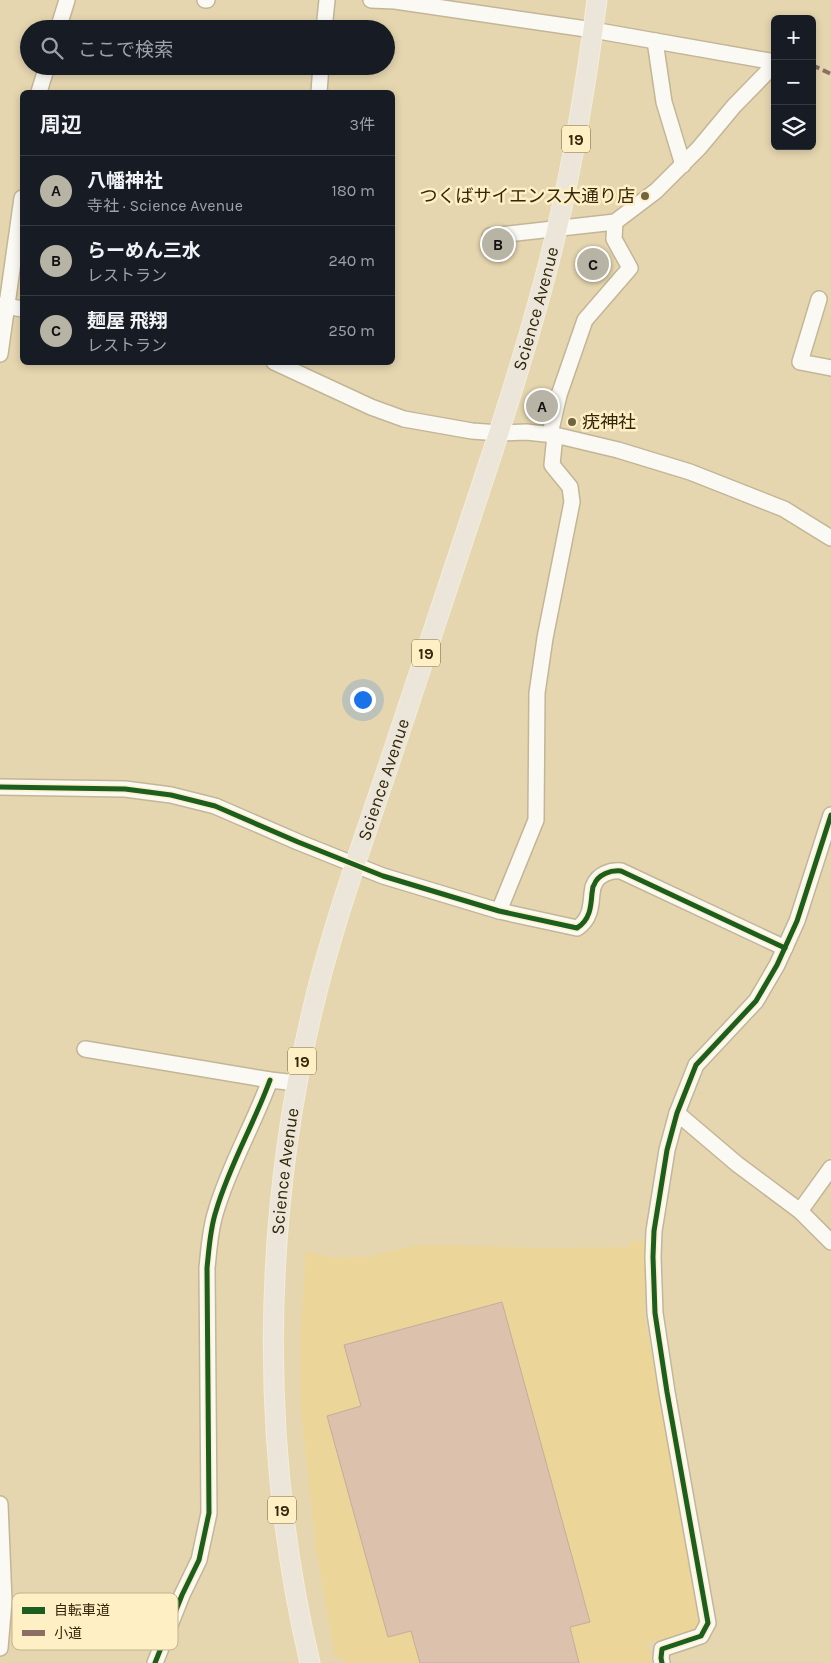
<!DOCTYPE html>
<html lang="ja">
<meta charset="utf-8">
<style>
body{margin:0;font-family:Karla,"Noto Sans JP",sans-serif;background:#20242c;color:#f1f3f6}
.controls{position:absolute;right:15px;top:15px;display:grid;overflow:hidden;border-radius:8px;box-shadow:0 2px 8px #0003}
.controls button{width:45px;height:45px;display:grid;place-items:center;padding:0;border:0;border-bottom:1px solid #363941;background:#171b24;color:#f1f3f6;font:25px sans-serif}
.you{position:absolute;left:362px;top:699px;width:18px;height:18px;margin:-12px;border:4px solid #fff;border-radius:50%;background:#1a73e8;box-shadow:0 0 0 8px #1a73e833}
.badge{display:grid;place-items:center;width:32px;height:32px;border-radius:50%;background:#b7b3a5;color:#111;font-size:16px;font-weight:700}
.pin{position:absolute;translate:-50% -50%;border:2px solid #fff;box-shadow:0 1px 5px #0006}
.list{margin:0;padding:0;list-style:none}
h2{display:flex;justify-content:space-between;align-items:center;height:65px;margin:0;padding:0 20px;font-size:21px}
h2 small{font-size:16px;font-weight:400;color:#9ea1a6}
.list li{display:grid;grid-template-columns:32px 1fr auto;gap:15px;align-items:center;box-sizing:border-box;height:70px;padding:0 20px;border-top:1px solid #363941}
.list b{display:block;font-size:19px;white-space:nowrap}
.list p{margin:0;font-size:16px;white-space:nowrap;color:#9ea1a6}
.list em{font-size:16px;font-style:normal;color:#9ea1a6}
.icon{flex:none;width:28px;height:28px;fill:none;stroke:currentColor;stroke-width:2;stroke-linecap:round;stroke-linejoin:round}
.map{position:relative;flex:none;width:831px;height:1663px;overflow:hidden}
.search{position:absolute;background:#171b24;box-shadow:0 2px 8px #0003;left:20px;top:20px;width:375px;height:55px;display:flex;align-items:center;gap:12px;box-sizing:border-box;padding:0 18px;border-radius:28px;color:#9ea1a6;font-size:19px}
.panel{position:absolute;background:#171b24;box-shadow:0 2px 8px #0003;left:20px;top:90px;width:375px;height:275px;border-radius:8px}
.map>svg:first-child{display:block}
.built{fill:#ecd598}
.building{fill:#dcc1ac;stroke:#c3ae9b}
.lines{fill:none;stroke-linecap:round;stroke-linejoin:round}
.minor-casing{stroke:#c2b697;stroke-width:18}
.major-casing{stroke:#f3eddb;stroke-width:21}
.minor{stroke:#fbf9f3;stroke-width:15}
.major{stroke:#ebe6d9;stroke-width:19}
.quiet{stroke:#8d6e63;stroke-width:4;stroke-dasharray:8 4;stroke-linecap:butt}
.cycleway-casing{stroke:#ffefc5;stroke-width:8}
.cycleway{stroke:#1b5e20;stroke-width:5}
.poi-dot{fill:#716443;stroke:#ffefc5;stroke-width:2}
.labels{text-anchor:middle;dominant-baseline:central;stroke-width:5;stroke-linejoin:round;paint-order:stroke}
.shield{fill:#ffefc5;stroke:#706341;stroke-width:1}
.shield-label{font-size:16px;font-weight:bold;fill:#322709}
.poi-label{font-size:18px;fill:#322709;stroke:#ffefc5;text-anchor:end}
.street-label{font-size:18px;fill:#322709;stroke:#ffefc5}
.key{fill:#ffefc5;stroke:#c2b38d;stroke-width:1}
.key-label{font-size:14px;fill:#322709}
</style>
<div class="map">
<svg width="831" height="1663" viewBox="0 0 831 1663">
<rect width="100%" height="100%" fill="#e5d6af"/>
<!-- built -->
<path class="built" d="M 645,1241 L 644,1317 L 674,1473 L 699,1625 L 690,1631 L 670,1637 L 647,1642 L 652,1663 L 344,1663 L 342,1658 L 335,1657 L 316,1548 L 301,1409 L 300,1342 L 306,1251 L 332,1258 L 367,1257 L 418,1245 L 548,1248 L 628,1247 L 630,1242 Z"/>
<!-- building -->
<path class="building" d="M 502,1302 L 590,1622 L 570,1627 L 579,1663 L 420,1663 L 411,1631 L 388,1637 L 327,1416 L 361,1406 L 344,1345 Z"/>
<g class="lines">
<defs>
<g id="minor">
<path d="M 205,0 L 207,0"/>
<path d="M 371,0 L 395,1 L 593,30 L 775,62"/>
<path d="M 58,29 L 67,0"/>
<path d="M 324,29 L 327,0"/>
<path d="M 655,41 L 664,102 L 683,165"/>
<path d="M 39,92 L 47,66"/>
<path d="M 319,92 L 321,66"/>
<path d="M 490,236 L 615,222"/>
<path d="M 819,299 L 800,362 L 831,368"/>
<path d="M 0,305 L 22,309"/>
<path d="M 0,354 L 22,198"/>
<path d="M 274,362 L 371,407 L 404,419 L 472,431 L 499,433 L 526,432 L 555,435 L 618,450 L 690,472 L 784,509 L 831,538"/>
<path d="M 550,434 L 559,395 L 585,320 L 630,268 L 614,239 L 615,222 L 656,191 L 699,148 L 734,106 L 775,64"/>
<path d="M 0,787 L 125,789 L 171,795 L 215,806 L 298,842 L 383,876 L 499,911 L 577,928 C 590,920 591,907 592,893 C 593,890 592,887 594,885 C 598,874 611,870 621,871 L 785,948"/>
<path d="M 499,911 L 536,820 L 537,693 L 545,638 L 572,502 L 570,487 L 552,465 L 555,435"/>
<path d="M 85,1049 L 270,1080 L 297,1083"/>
<path d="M 677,1113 L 737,1164 L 800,1211 L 831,1242"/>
<path d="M 800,1211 L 831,1168"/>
<path d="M 0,1504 L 4,1601 L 0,1648"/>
<path d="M 155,1663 L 182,1595 L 199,1560 L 209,1513 L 207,1268 C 209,1249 210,1229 216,1211 C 229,1166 254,1124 270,1080"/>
<path d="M 662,1663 L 661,1658 L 662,1649 L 701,1636 L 708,1623 L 667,1392 L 655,1313 L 653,1257 L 654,1231 L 667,1150 L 677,1113 L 696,1065 L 756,1001 L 777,965 L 797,921 L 831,815"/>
</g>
<g id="major">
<path id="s1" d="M 310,1663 C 260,1450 262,1228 311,1016 C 331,929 362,845 390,761 C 420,669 452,577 482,484 C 510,400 537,315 557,229 C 575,153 587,77 597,0"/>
</g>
</defs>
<!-- minor casing -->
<use href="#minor" class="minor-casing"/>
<!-- major casing -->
<use href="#major" class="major-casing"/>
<!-- minor -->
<use href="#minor" class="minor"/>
<!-- major -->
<use href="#major" class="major"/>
<!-- quiet -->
<path class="quiet" d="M 812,65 L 831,74"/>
<defs>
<g id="cycleway">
<path d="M 0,787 L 125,789 L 171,795 L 215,806 L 298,842 L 383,876 L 499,911 L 577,928 C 590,920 591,907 592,893 C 593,890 592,887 594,885 C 598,874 611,870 621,871 L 785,948"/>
<path d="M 155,1663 L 182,1595 L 199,1560 L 209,1513 L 207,1268 C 209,1249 210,1229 216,1211 C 229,1166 254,1124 270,1080"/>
<path d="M 662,1663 L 661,1658 L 662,1649 L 701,1636 L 708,1623 L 667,1392 L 655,1313 L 653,1257 L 654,1231 L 667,1150 L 677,1113 L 696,1065 L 756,1001 L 777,965 L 797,921 L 831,815"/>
</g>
</defs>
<!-- cycleway casing -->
<use href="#cycleway" class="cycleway-casing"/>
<!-- cycleway -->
<use href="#cycleway" class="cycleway"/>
</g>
<!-- markers -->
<g class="poi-dot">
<circle cx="645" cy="196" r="5"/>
<circle cx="572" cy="422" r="5"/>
</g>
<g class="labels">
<!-- shield labels -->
<g class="shield">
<rect x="562" y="125.5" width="28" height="27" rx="4"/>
<rect x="412" y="639.5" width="28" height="27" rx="4"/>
<rect x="288" y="1047.5" width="28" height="27" rx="4"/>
<rect x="268" y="1496.5" width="28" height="27" rx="4"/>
</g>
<g class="shield-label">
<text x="576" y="139">19</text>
<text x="426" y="653">19</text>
<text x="302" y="1061">19</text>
<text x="282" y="1510">19</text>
</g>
<!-- poi labels -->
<g class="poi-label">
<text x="635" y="196">つくばサイエンス大通り店</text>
<text x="582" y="422" text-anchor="start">疣神社</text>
</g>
<!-- street labels -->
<g class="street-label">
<text stroke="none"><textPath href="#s1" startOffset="1395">Science Avenue</textPath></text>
<text stroke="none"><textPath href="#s1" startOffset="900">Science Avenue</textPath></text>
<text stroke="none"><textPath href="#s1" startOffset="495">Science Avenue</textPath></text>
</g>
</g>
<!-- legend -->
<rect x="12" y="1593" width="166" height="57" rx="8" class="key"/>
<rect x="22" y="1607" width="23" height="7" fill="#1b5e20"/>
<rect x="22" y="1630" width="23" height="6" fill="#8d6e63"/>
<g class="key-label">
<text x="54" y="1615">自転車道</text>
<text x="54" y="1638">小道</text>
</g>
</svg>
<div class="controls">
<button>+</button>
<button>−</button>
<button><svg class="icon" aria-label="layers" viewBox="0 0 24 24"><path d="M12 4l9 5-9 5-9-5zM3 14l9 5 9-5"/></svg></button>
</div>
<div class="you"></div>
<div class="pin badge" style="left:542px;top:406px">A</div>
<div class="pin badge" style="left:498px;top:244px">B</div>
<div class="pin badge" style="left:593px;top:264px">C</div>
<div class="search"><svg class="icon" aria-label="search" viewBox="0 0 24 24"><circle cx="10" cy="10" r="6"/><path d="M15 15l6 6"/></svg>ここで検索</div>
<section class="panel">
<h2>周辺<small>3件</small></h2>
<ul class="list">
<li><span class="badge">A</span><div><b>八幡神社</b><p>寺社 · Science Avenue</p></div><em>180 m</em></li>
<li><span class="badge">B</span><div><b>らーめん三水</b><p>レストラン</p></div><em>240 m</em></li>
<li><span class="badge">C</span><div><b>麺屋 飛翔</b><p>レストラン</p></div><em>250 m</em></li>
</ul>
</section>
</div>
